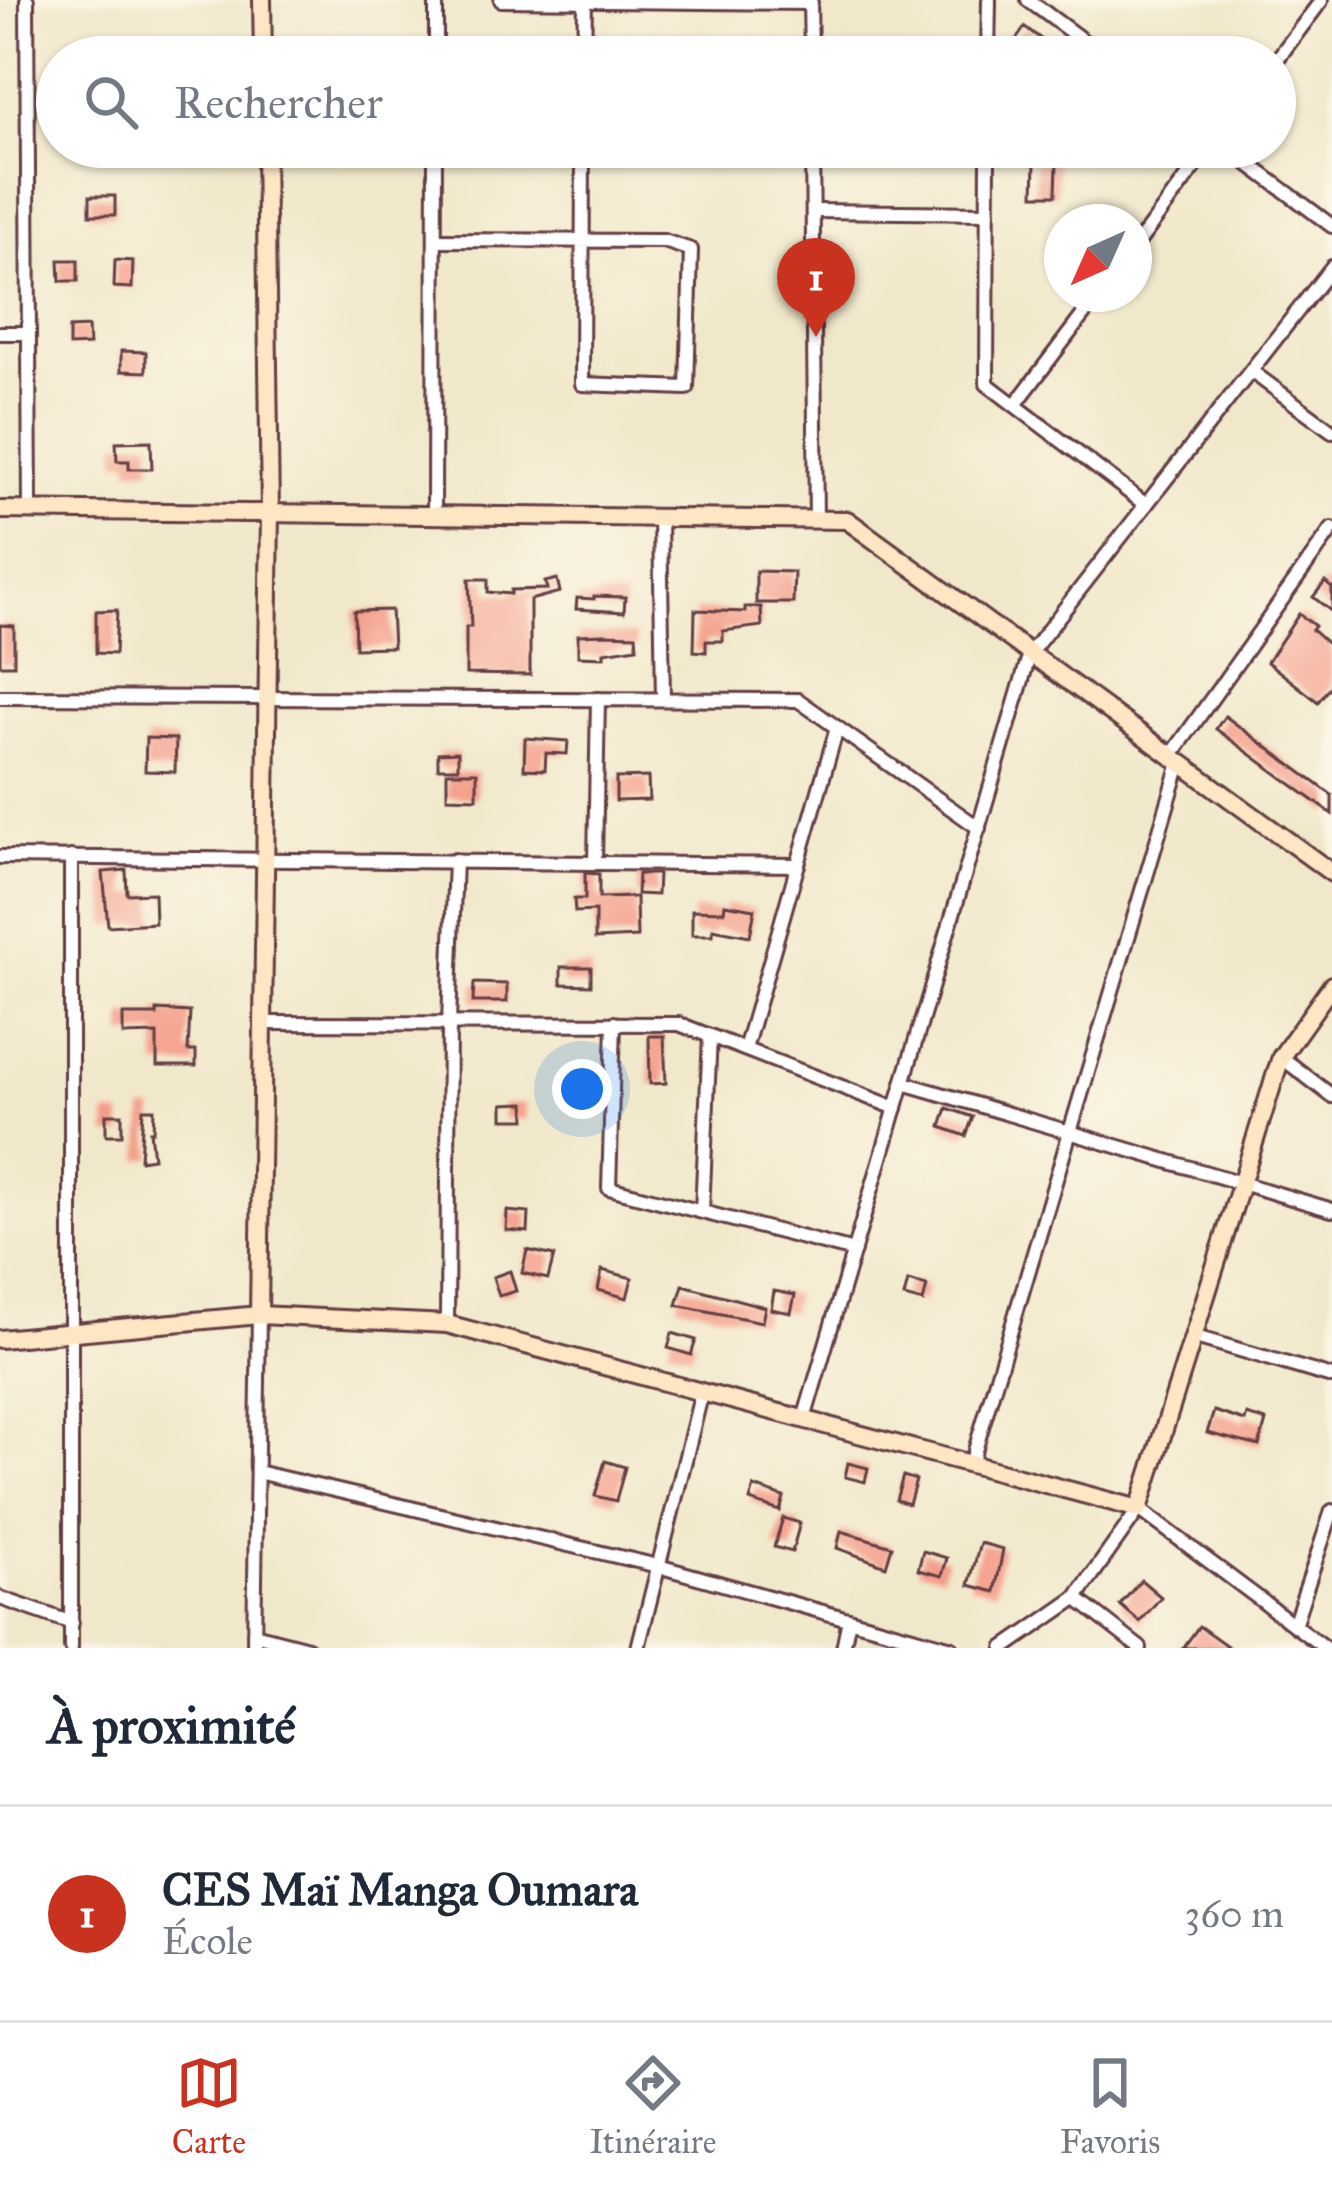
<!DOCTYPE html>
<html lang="fr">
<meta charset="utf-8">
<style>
body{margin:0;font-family:"IM FELL Great Primer",serif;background:#f2f2f3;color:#1f2937}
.compass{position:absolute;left:1044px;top:204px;width:108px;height:108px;border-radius:50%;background:#fff;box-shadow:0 3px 9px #0004;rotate:225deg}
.you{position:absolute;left:582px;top:1089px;width:42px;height:42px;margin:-30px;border:9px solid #fff;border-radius:50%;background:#1a73e8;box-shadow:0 0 0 18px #1a73e833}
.badge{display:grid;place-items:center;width:78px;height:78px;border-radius:50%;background:#c8321e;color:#fff;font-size:39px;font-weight:700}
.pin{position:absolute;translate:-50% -99px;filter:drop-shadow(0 3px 6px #0008)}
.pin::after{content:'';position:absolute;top:63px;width:42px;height:36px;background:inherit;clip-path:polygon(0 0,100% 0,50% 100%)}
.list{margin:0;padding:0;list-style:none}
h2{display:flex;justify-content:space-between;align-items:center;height:156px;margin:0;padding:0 48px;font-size:51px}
h2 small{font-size:39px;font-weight:400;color:#747a83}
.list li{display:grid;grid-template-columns:78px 1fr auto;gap:36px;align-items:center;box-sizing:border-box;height:216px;padding:0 48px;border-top:3px solid #e0e1e3}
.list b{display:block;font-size:45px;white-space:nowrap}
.list p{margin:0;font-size:39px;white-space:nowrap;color:#747a83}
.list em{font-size:39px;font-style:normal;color:#747a83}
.icon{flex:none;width:66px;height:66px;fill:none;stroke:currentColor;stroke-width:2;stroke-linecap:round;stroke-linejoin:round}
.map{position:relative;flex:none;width:1332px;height:1648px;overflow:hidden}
.search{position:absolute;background:#fff;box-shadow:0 3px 9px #0004;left:36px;right:36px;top:36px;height:132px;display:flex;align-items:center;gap:30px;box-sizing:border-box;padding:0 42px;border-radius:66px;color:#747a83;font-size:45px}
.sheet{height:372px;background:#fff}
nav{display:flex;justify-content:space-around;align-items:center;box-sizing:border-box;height:168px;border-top:3px solid #e0e1e3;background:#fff;font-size:33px;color:#747a83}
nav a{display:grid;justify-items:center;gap:6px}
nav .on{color:#c8321e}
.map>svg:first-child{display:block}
.building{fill:#f49c89}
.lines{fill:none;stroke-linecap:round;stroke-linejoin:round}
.street-casing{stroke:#633d43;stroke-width:18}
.secondary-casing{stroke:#633d43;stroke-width:22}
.street{stroke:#fff;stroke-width:12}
.secondary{stroke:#fce6c4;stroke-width:16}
</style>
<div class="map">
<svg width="1332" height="1648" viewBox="0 0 1332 1648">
<rect width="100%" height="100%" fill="#fcf5e5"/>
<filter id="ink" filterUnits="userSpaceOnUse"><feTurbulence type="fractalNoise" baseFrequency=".00833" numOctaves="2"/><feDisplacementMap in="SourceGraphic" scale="24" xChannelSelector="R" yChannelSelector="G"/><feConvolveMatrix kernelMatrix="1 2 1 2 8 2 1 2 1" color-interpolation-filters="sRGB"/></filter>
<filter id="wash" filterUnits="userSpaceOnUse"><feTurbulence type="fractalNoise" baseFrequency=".004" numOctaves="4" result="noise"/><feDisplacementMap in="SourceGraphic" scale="48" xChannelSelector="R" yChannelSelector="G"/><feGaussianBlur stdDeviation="2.7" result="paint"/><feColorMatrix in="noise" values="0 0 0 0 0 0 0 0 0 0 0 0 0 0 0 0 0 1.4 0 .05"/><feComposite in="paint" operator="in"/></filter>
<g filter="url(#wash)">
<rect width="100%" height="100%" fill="#f1e8cb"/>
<g id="blocks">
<!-- building -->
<g class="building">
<path d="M 1025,27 L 1049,45 L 1041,57 L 1032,57 L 1013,44 Z"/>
<path d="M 1035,162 L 1057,162 L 1056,195 L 1034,195 Z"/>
<rect x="90" y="196" width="25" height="19"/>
<path d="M 59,260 L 78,260 L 78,281 L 60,281 Z"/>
<path d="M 115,260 L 133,261 L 132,288 L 114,287 Z"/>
<path d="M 88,327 L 89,345 L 69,346 L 69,328 Z"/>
<path d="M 121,351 L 146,352 L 146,372 L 121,371 Z"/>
<path d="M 151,441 L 152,469 L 129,469 L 129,461 L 117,461 L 116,442 Z"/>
<path d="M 756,571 L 794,572 L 793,603 L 756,603 Z"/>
<path d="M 469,579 L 488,579 L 488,592 L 511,594 L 511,590 L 547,589 L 545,582 L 557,579 L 560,592 L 530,600 L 530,675 L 466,674 L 466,627 L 471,627 Z"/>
<path d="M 1325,582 L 1332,588 L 1332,612 L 1313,597 Z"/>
<path d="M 594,596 L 625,597 L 624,612 L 576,609 L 577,598 L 594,599 Z"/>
<path d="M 745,607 L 761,607 L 762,626 L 723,631 L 723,641 L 706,641 L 706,652 L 694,651 L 695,610 L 745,612 Z"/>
<path d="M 117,610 L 115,654 L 96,653 L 96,611 Z"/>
<path d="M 391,610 L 393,647 L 355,648 L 354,611 Z"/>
<path d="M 1299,614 L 1315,626 L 1312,630 L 1332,648 L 1332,684 L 1318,702 L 1267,662 Z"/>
<path d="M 0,625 L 14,626 L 14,665 L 0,665 Z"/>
<path d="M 605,634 L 636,635 L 637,647 L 604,652 L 604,657 L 578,656 L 578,635 Z"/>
<path d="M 1225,716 L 1332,795 L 1332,814 L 1216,729 Z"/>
<path d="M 146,738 L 176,739 L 175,772 L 145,771 Z"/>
<path d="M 525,738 L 568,741 L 567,754 L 546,753 L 545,770 L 524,769 Z"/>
<path d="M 458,752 L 458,768 L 438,768 L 438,753 Z"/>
<path d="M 447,772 L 477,772 L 477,798 L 447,797 Z"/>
<path d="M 648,777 L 649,800 L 616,801 L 616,778 Z"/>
<path d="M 126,870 L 127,894 L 154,893 L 155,923 L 108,926 L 103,872 Z"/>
<path d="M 585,873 L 599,874 L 599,898 L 636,897 L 637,937 L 595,939 L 595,911 L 575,912 L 574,899 L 585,899 Z"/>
<path d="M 638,874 L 658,874 L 657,895 L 637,894 Z"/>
<path d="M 725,904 L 755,909 L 750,936 L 713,929 L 713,935 L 692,935 L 692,910 L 724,911 Z"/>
<path d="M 561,967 L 591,967 L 591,985 L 561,984 Z"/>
<path d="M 474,983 L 507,984 L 507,1002 L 473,1002 Z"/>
<path d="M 157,1010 L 190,1012 L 188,1051 L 196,1051 L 196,1066 L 157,1066 L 157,1034 L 123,1035 L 123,1015 L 157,1015 Z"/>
<path d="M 649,1036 L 664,1036 L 666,1083 L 650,1084 Z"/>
<path d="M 525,1103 L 526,1119 L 503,1119 L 503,1104 Z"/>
<path d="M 947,1108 L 973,1117 L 966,1136 L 941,1127 Z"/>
<path d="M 143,1109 L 154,1109 L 153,1131 L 150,1131 L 153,1158 L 140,1160 Z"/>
<rect x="106" y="1114" width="16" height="21"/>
<path d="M 507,1211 L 529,1213 L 528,1232 L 506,1230 Z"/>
<path d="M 527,1250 L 554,1256 L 548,1279 L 522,1273 Z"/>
<path d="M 602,1270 L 632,1278 L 627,1298 L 598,1290 Z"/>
<path d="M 510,1271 L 516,1291 L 499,1296 L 493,1277 Z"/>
<path d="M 908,1281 L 927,1286 L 923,1302 L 904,1297 Z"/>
<path d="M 683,1285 L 765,1307 L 762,1322 L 677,1305 Z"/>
<path d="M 774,1291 L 795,1295 L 791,1313 L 771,1309 Z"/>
<path d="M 672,1333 L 696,1340 L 691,1355 L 668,1348 Z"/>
<path d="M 1214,1411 L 1245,1421 L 1247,1415 L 1266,1421 L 1259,1446 L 1207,1433 Z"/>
<path d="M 605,1461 L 625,1467 L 616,1501 L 595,1496 Z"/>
<path d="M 848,1463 L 868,1468 L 865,1482 L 845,1477 Z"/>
<path d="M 903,1476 L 916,1480 L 909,1504 L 896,1500 Z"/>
<path d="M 754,1487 L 784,1497 L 780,1511 L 750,1501 Z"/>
<path d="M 783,1518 L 800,1523 L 792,1552 L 774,1547 Z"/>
<path d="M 841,1531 L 892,1546 L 886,1566 L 837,1548 Z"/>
<path d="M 980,1543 L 1003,1549 L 995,1592 L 969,1585 Z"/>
<path d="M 923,1551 L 947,1558 L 942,1576 L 918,1570 Z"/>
<path d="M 1141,1580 L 1161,1597 L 1140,1622 L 1120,1605 Z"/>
<path d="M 1199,1626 L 1230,1648 L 1183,1648 Z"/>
</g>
</g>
</g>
<g filter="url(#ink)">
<use href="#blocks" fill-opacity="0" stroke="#633d43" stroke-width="3"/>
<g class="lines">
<defs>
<g id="street">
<path d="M 27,0 L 30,510"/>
<path d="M 501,0 L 811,3"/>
<path d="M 810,0 L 811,57"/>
<path d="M 1028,0 L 1105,57"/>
<path d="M 436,57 L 436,0"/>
<path d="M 584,57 L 585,1"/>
<path d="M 988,57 L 989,0"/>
<path d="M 1275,62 L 1321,1"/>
<path d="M 812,147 L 816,520"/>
<path d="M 988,147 L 987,384 L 1146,505"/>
<path d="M 1226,147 L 1332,226"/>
<path d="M 813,211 L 988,213"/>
<path d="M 435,240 L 664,241 L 691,250 L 687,388 L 582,384 L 583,147"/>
<path d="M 1134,248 L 1210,147"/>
<path d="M 0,333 L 29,333"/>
<path d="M 1251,371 L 1332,431"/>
<path d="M 1015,405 L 1099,294"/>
<path d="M 434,515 L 435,147"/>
<path d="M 660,518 L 663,699"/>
<path d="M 0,697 L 798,700 L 979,828"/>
<path d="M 1171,756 L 1332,529"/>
<path d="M 0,857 L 798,865"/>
<path d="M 595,862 L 598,699"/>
<path d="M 263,1023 L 679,1024 L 896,1108"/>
<path d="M 614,1023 L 609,1188 L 854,1251"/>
<path d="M 745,1049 L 837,728"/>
<path d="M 1281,1057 L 1332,1096"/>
<path d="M 904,1083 L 1332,1210"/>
<path d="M 702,1211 L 710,1036"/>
<path d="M 447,1324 L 449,1023 L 455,860"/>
<path d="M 1192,1336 L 1332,1377"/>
<path d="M 804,1419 L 1030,653 L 1332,267"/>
<path d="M 971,1464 L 1180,763"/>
<path d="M 257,1472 L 658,1566 L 952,1648"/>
<path d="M 0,1598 L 72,1623"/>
<path d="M 1076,1598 L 1140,1648"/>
<path d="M 1294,1625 L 1332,1511"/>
<path d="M 254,1634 L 308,1648"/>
<path d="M 71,1648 L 71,857"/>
<path d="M 254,1648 L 259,1315"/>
<path d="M 638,1648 L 702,1392"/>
<path d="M 843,1648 L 849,1619"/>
<path d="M 1004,1648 L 1076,1598 L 1139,1509 L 1325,1648"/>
</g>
<g id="secondary">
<path d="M 262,0 L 263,57"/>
<path d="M 0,510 L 847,520 L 1332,873"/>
<path d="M 259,1315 L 270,513 L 265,147"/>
<path d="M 0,1339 L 259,1315 L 447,1324 L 1139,1509 L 1281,1057 L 1332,985"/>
</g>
</defs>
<!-- street casing -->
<use href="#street" class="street-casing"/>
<!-- secondary casing -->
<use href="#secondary" class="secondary-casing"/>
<!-- street -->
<use href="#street" class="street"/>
<!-- secondary -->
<use href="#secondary" class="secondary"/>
</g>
</g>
</svg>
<svg class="compass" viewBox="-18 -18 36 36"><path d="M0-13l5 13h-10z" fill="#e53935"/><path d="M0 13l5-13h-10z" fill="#747a83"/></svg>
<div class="you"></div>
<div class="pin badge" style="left:816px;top:337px">1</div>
<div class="search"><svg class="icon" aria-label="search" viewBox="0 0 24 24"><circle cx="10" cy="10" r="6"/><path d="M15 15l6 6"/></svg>Rechercher</div>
</div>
<section class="sheet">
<h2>À proximité<small></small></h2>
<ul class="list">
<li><span class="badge">1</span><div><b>CES Maï Manga Oumara</b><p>École</p></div><em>360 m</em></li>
</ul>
</section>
<nav>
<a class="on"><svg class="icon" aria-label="map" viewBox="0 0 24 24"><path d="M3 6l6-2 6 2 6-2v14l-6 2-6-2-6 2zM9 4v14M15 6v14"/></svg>Carte</a>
<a><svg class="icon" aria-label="directions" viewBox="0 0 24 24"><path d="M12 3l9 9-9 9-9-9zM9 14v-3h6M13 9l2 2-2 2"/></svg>Itinéraire</a>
<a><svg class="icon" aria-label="saved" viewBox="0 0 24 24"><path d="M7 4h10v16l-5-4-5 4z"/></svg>Favoris</a>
</nav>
